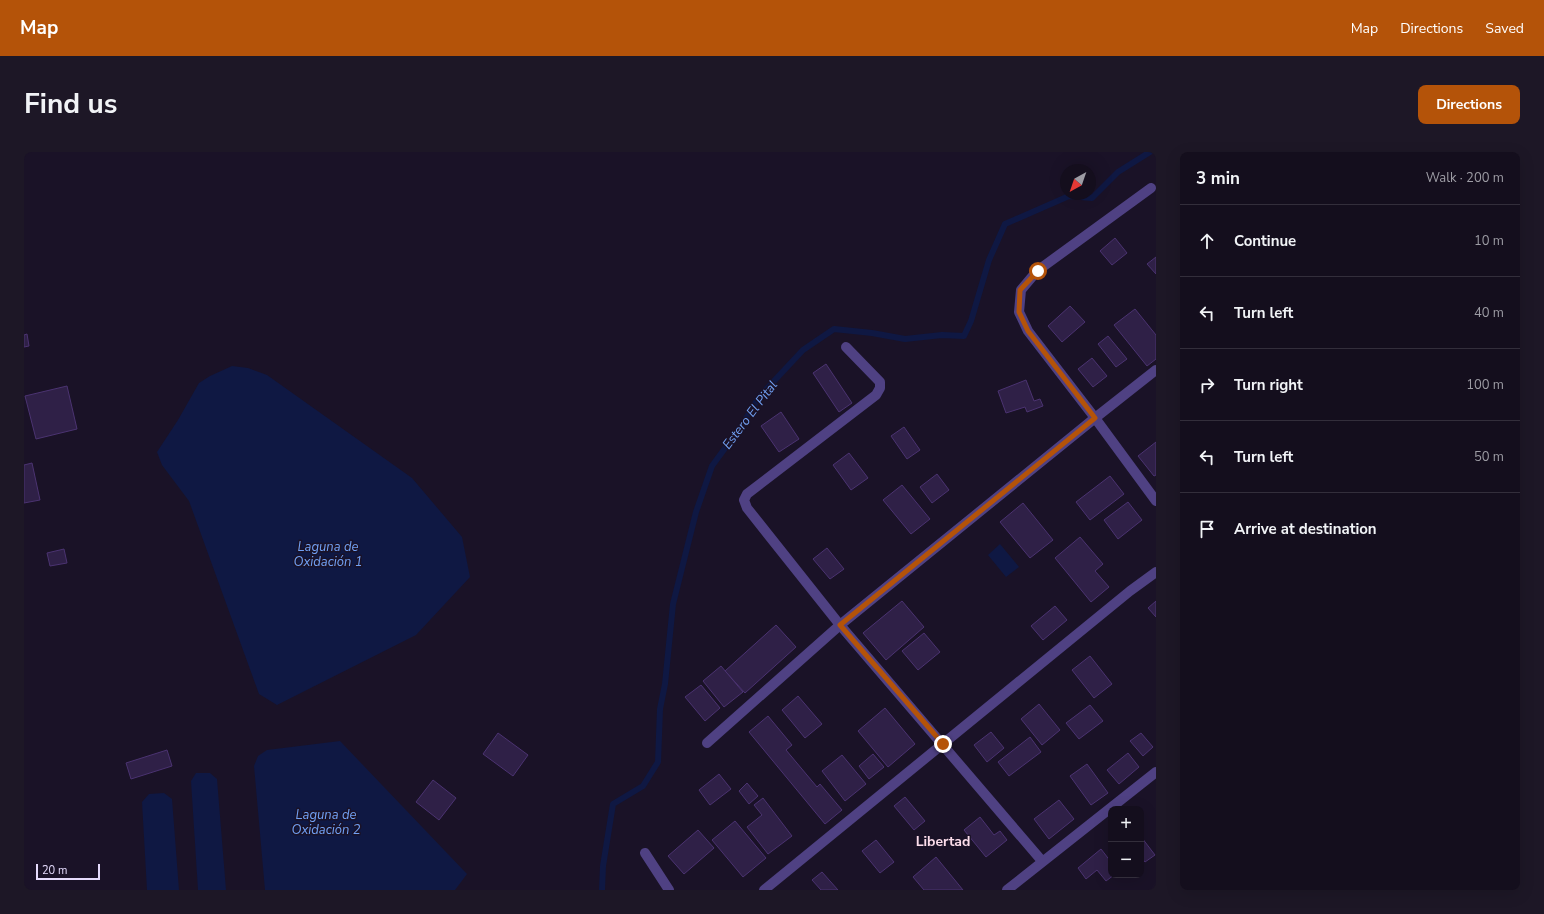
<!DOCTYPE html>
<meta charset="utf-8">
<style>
body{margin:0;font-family:"Nunito Sans",sans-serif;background:#1d1726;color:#f1f3f6}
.controls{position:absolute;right:12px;bottom:12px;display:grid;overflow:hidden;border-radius:8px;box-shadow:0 4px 16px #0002}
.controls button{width:36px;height:36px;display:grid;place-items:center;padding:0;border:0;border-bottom:1px solid #332e3b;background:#140e1d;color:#f1f3f6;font:20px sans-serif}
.compass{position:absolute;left:1036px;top:12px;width:36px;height:36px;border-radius:50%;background:#140e1d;box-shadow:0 4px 16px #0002;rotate:220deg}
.scale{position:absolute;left:12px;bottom:10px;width:64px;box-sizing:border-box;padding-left:4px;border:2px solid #e5dbfc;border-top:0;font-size:11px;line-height:14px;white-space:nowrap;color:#e5dbfc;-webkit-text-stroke:3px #1a1227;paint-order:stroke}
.stop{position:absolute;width:12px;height:12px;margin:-9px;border:3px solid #b45309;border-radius:50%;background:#fff}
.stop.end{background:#b45309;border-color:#fff;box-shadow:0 1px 4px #0008}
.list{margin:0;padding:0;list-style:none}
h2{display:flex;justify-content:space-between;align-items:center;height:52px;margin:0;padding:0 16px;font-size:17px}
h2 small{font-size:13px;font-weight:400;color:#9d9ca4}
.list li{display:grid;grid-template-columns:26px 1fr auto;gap:12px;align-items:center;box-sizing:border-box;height:72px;padding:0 16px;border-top:1px solid #332e3b}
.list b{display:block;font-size:15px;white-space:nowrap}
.list em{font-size:13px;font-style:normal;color:#9d9ca4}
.icon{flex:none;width:22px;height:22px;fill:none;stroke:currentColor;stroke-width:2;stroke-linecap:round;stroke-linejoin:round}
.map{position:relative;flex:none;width:1132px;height:738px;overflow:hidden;border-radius:8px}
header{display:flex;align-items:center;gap:24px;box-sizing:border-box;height:56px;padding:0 20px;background:#b45309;color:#fff}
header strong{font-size:19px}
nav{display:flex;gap:22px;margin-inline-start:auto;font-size:14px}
.intro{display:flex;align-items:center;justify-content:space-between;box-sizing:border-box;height:96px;padding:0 24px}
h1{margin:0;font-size:28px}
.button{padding:10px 18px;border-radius:8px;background:#b45309;color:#fff;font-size:14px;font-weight:700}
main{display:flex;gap:24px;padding:0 24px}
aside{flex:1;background:#140e1d;border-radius:8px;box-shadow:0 4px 16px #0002}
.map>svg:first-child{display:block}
.water{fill:#0f1843}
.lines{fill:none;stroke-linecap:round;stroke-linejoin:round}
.stream{stroke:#0f1843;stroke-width:6}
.building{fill:#2f2047;stroke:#4b3371}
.minor{stroke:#4f4183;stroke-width:10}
.route{stroke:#b45309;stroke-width:5}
.labels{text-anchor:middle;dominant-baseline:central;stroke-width:3;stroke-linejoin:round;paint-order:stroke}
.water-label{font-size:13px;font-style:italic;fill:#71a0f4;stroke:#1a1227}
.quarter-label{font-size:14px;font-weight:bold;fill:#fcddeb;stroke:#1a1227}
</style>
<header>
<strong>Map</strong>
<nav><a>Map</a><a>Directions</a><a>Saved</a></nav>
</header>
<div class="intro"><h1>Find us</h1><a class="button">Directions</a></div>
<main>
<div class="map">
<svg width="1132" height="738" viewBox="0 0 1132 738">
<rect width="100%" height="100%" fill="#1a1227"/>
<!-- water -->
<g class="water">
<path d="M 208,214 L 224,216 L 243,223 L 388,326 L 438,385 L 446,425 L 392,483 L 253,553 L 235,542 L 165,349 L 138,313 L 133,300 L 154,268 L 175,231 L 186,224 Z"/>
<path d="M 976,392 L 995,415 L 982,425 L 964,403 Z"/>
<path d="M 316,589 L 443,722 L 431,738 L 241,738 L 230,614 L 234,604 L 243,598 Z"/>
<path d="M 172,621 L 186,621 L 193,627 L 202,738 L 174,738 L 167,629 Z"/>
<path d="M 140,641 L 148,647 L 155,738 L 123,738 L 118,650 L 125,642 Z"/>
</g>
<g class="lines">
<!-- stream -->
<path class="stream" d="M 578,738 L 579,714 L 589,652 L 619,634 L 634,610 L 636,557 L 641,532 L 649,452 L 672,360 L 688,314 L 718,273 L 735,245 L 779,198 L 810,177 L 848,181 L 881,187 L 918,183 L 940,184 L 947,169 L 965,108 L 981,72 L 1045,44 L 1068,46 L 1094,20 L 1126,0"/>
</g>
<!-- building -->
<g class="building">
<path d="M 1091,86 L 1103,101 L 1088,113 L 1076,99 Z"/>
<path d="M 1132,105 L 1132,122 L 1123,112 Z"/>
<path d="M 1046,154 L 1061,170 L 1038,190 L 1024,174 Z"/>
<path d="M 1111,157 L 1132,183 L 1132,207 L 1123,214 L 1090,173 Z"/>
<path d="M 3,182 L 5,194 L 0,195 L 0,183 Z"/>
<path d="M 1084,184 L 1103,207 L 1092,215 L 1074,192 Z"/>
<path d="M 1068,206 L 1083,224 L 1069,235 L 1054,217 Z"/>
<path d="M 802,212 L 828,251 L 815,260 L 789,221 Z"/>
<path d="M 1002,228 L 1010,249 L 1016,247 L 1019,254 L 1003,260 L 1001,255 L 982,261 L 974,239 Z"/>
<path d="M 43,234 L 53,277 L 12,287 L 1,244 Z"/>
<path d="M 757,260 L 775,287 L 755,300 L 737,274 Z"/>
<path d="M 880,275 L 896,298 L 883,307 L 867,284 Z"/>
<path d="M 1132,290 L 1132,323 L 1130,324 L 1114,304 Z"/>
<path d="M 825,301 L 844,326 L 827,338 L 809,313 Z"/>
<path d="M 8,311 L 16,348 L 0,351 L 0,313 Z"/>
<path d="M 913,322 L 925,338 L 908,351 L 896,335 Z"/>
<path d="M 1086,324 L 1100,342 L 1066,368 L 1052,350 Z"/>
<path d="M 878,333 L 906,367 L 887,382 L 859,348 Z"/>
<path d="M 1104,350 L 1118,368 L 1094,387 L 1080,368 Z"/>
<path d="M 999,351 L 1029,388 L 1006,406 L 976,370 Z"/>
<path d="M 1056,385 L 1079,412 L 1071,419 L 1085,435 L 1067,450 L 1031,406 Z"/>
<path d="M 803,396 L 820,417 L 806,427 L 789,407 Z"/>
<path d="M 40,397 L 43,411 L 26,414 L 23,401 Z"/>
<path d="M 878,449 L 900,475 L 862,508 L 839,481 Z"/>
<path d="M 1132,449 L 1132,465 L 1124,456 Z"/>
<path d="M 1031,454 L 1043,468 L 1019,488 L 1007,474 Z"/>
<path d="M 752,473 L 772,495 L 721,541 L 701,519 Z"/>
<path d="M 900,481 L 916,500 L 894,518 L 878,499 Z"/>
<path d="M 1066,504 L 1088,532 L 1070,546 L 1048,518 Z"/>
<path d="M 697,514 L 719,540 L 700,555 L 679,529 Z"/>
<path d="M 677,533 L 696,556 L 681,569 L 661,545 Z"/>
<path d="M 774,544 L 798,572 L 781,586 L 758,558 Z"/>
<path d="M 1015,552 L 1036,578 L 1018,593 L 997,567 Z"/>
<path d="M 1066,553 L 1079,569 L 1055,587 L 1042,571 Z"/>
<path d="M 861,556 L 891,592 L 864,615 L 834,579 Z"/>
<path d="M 744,564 L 768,593 L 762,598 L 793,635 L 796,632 L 818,658 L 801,672 L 725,580 Z"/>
<path d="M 967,580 L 980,596 L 963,610 L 950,593 Z"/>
<path d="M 474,581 L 504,603 L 489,624 L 459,602 Z"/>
<path d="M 1117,581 L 1129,595 L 1119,604 L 1106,589 Z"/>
<path d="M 1006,585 L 1017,600 L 985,624 L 974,610 Z"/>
<path d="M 143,598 L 148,614 L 107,627 L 102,611 Z"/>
<path d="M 1104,601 L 1115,615 L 1095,632 L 1083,618 Z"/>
<path d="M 849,602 L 860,615 L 845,627 L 835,614 Z"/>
<path d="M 818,603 L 842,632 L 821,649 L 798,619 Z"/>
<path d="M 1063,612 L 1084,641 L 1067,653 L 1046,624 Z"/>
<path d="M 695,622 L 707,637 L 686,653 L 675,638 Z"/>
<path d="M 409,628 L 432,646 L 415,668 L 392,650 Z"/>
<path d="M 723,631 L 734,644 L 725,652 L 715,639 Z"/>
<path d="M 881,645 L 901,669 L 890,678 L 870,654 Z"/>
<path d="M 739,646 L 768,684 L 744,702 L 723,675 L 738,663 L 730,653 Z"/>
<path d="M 1035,648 L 1050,667 L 1025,687 L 1010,667 Z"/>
<path d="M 956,665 L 970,683 L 976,679 L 983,688 L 962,705 L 940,678 Z"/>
<path d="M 711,669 L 742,706 L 719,725 L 688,688 Z"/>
<path d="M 674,678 L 690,696 L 660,722 L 644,704 Z"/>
<path d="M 1118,686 L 1131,703 L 1121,710 L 1117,705 L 1117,687 Z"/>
<path d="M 852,688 L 870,710 L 856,721 L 838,699 Z"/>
<path d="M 1077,697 L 1087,710 L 1087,723 L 1090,723 L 1082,729 L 1073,718 L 1062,727 L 1054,716 Z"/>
<path d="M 912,705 L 939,738 L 900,738 L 889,725 Z"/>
<path d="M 798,720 L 814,738 L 797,738 L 788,728 Z"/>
</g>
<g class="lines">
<!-- minor -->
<g class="minor">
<path d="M 822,195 L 856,230 L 856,236 L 852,243 L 723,342 L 720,348 L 723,356 L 816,473 L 1018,709"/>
<path d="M 1132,218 L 1071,266 L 1132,349"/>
<path d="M 683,591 L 816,473 L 1071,266 L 1004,179 L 995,160 L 997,138 L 1013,119 L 1127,36"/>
<path d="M 621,701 L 645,738"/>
<path d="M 740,738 L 1106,439 L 1132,420"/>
<path d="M 983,738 L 1132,620"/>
</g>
</g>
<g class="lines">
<!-- route -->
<path class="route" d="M 919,592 L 816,473 L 1071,266 L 1004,179 L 995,160 L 996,138 L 1014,119"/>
</g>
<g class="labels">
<!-- water labels -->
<g class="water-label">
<text transform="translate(726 263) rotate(-53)">Estero El Pital</text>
<text x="304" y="395">Laguna de<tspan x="304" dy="15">Oxidación 1</tspan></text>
<text x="302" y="663">Laguna de<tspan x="302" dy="15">Oxidación 2</tspan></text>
</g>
<!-- quarter labels -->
<g class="quarter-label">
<text x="919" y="689">Libertad</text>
</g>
</g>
</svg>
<div class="controls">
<button>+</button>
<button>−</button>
</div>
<svg class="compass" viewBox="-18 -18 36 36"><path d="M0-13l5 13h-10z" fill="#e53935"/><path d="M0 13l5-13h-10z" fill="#9d9ca4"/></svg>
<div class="scale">20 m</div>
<div class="stop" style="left:1014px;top:119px"></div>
<div class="stop end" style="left:919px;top:592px"></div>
</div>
<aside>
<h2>3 min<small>Walk · 200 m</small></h2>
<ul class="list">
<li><svg class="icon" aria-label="ahead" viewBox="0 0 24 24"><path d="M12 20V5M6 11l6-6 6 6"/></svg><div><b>Continue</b></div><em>10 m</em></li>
<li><svg class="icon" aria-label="left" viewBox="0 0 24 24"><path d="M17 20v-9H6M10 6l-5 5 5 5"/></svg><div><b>Turn left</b></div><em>40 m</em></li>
<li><svg class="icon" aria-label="right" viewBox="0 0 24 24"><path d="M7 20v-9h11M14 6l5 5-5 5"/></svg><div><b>Turn right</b></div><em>100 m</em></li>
<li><svg class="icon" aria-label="left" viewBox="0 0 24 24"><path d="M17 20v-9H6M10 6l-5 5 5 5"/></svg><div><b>Turn left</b></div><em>50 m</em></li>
<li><svg class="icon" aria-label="arrive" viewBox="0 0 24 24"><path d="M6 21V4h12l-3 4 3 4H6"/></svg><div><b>Arrive at destination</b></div></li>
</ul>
</aside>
</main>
